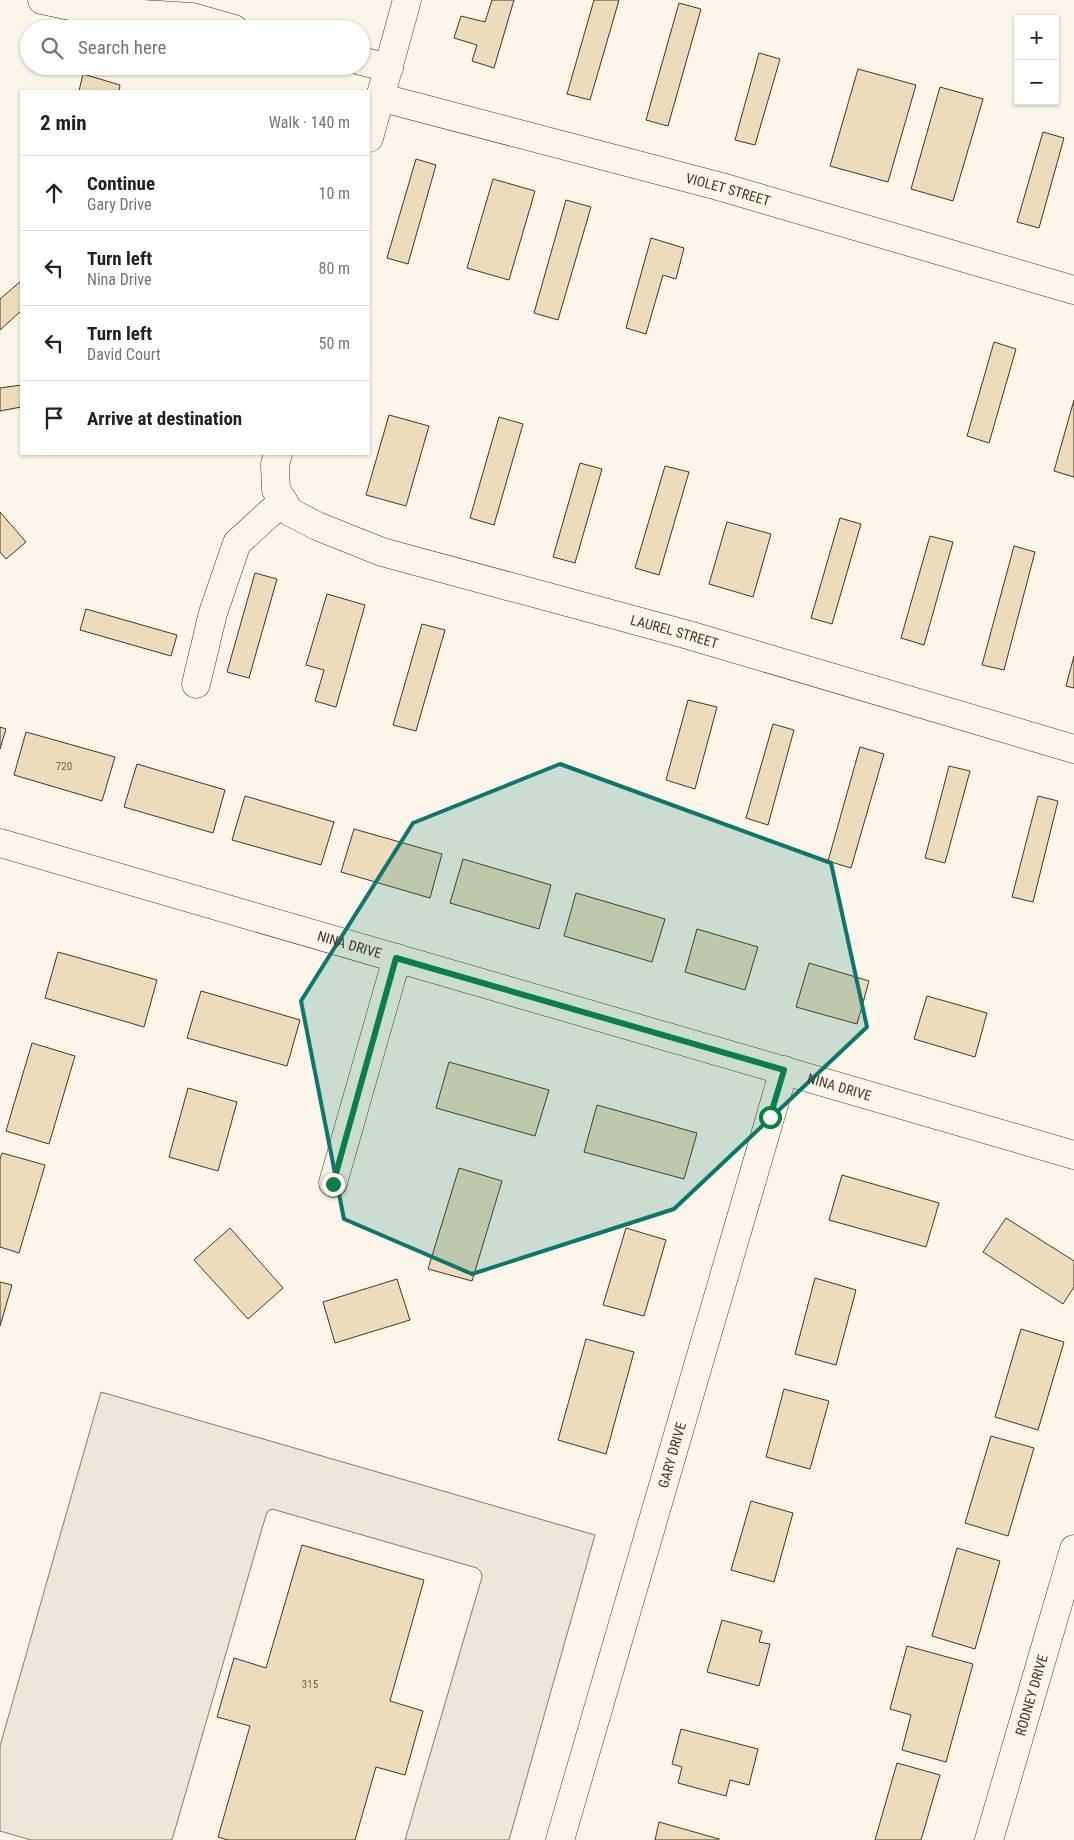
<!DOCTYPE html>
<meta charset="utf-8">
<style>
body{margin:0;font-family:"Roboto Condensed",sans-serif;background:#f6f6f6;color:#202124}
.controls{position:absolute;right:15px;top:15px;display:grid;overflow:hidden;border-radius:0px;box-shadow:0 1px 4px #0004}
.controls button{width:45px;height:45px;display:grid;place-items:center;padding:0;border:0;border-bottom:1px solid #e0e0e0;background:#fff;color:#202124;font:25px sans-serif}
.stop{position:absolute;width:15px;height:15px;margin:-11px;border:4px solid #0b8043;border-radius:50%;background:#fff}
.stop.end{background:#0b8043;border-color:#fff;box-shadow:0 1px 5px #0008}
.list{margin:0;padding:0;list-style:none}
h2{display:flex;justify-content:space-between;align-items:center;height:65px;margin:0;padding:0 20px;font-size:21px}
h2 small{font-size:16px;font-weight:400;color:#757577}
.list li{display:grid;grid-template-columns:32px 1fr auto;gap:15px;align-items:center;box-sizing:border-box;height:75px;padding:0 20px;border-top:1px solid #e0e0e0}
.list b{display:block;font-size:19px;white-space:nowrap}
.list p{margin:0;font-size:16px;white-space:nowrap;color:#757577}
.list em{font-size:16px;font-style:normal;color:#757577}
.icon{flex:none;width:28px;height:28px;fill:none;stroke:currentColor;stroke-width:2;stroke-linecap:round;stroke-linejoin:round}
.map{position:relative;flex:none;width:1074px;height:1840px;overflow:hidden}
.search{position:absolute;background:#fff;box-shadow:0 1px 4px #0004;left:20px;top:20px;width:350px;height:55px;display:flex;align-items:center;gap:12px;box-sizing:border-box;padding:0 18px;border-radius:28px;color:#757577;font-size:19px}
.panel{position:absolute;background:#fff;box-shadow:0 1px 4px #0004;left:20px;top:90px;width:350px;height:365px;border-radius:0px}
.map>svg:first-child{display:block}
.parking{fill:#ede7d9;stroke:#887966}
.building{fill:#ecdcbc;stroke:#4a3520}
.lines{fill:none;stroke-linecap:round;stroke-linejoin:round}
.street-casing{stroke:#4a3520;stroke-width:29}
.street{stroke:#fbf6e9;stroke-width:28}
.route{stroke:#0b8043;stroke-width:6}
.marked{fill:#0f766e;fill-opacity:0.2;stroke:#0f766e;stroke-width:4;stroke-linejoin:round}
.labels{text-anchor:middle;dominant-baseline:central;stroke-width:4;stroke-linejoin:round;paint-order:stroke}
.number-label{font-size:11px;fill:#725f47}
.street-label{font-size:14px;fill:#4a3520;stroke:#fbf6e9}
</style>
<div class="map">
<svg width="1074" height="1840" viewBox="0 0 1074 1840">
<rect width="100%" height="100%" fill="#fbf6e9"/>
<!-- parking -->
<path class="parking" d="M 101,1392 L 595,1535 L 509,1840 L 405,1840 L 482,1577 L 481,1572 L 477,1568 L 272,1509 L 268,1511 L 266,1515 L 172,1840 L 31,1840 L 0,1831 L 0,1746 Z"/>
<!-- building -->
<g class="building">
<path d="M 492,0 L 514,0 L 494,68 L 472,61 L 477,45 L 454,38 L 461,16 L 485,22 Z"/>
<path d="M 594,0 L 619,0 L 590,100 L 567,94 Z"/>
<path d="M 679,3 L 701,9 L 668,126 L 646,120 Z"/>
<path d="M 759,53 L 780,59 L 755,145 L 735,140 Z"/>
<path d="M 858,69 L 916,85 L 888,182 L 830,166 Z"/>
<path d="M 83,74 L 120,85 L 119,91 L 79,91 Z"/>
<path d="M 940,87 L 983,99 L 953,201 L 911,189 Z"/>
<path d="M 1043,132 L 1064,138 L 1039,228 L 1017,222 Z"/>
<path d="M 416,159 L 436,165 L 408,264 L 387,258 Z"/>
<path d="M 493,179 L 535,191 L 509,280 L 467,268 Z"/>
<path d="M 566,200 L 591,207 L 558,320 L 534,313 Z"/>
<path d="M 651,238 L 684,248 L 676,279 L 663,275 L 646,334 L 626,328 Z"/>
<path d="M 21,281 L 21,311 L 0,330 L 0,299 Z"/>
<path d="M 994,342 L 1016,349 L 989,443 L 967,436 Z"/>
<path d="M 21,385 L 21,407 L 0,411 L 0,388 Z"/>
<path d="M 1074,400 L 1074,477 L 1054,471 Z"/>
<path d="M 389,415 L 429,426 L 406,506 L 366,495 Z"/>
<path d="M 499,417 L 523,424 L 494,525 L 470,518 Z"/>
<path d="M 580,463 L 602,469 L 575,563 L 553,557 Z"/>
<path d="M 665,466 L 689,472 L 659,575 L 635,568 Z"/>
<path d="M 0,512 L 26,542 L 6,559 L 0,552 Z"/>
<path d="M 840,518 L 861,524 L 832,624 L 811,618 Z"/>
<path d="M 727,522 L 771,534 L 753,597 L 709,584 Z"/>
<path d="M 930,536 L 953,542 L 924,645 L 901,638 Z"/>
<path d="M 1014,546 L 1035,552 L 1004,670 L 982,665 Z"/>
<path d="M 255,573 L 277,579 L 249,678 L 227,672 Z"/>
<path d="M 327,594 L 365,605 L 336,707 L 315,701 L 324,670 L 306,665 Z"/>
<path d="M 86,609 L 177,635 L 171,656 L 80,630 Z"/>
<path d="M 422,624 L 445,630 L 416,731 L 393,725 Z"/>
<path d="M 1074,656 L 1074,688 L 1066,686 Z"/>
<path d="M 688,700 L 717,707 L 695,789 L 666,780 Z"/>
<path d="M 773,724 L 794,730 L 768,825 L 746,818 Z"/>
<path d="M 0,727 L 6,729 L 0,749 Z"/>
<path d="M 26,732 L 115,757 L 102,801 L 14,775 Z"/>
<path d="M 860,747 L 884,754 L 851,868 L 828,861 Z"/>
<path d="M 137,764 L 225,790 L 213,833 L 124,807 Z"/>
<path d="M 949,766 L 970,771 L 945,863 L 925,858 Z"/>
<path d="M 245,796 L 334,822 L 321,865 L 232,840 Z"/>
<path d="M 1038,796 L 1058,801 L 1033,902 L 1012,897 Z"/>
<path d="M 354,829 L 442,854 L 430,898 L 341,872 Z"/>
<path d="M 463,859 L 551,885 L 539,929 L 450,903 Z"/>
<path d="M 576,893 L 665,919 L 652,962 L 564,936 Z"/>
<path d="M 697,929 L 758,947 L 745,990 L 685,972 Z"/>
<path d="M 58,952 L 157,980 L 144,1027 L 45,998 Z"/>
<path d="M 809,963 L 869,981 L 857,1024 L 796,1007 Z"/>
<path d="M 201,991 L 300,1020 L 287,1066 L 187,1038 Z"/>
<path d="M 927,996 L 987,1013 L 975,1057 L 914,1039 Z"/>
<path d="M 32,1043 L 75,1056 L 49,1144 L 6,1131 Z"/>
<path d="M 449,1062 L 549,1090 L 535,1136 L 436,1108 Z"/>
<path d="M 188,1088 L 237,1102 L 218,1171 L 169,1157 Z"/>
<path d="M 597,1105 L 697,1133 L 684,1179 L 584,1152 Z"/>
<path d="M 2,1153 L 45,1165 L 19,1253 L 0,1247 L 0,1159 Z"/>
<path d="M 459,1168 L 502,1181 L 472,1281 L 428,1269 Z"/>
<path d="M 842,1175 L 939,1203 L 926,1247 L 829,1220 Z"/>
<path d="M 1006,1218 L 1074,1261 L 1074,1287 L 1063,1304 L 983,1252 Z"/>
<path d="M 230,1228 L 283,1288 L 248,1319 L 194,1260 Z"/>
<path d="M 626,1228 L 666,1240 L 644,1316 L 603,1305 Z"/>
<path d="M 815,1278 L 856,1290 L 836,1365 L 795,1354 Z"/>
<path d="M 397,1279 L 410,1320 L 335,1343 L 323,1302 Z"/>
<path d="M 0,1282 L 12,1285 L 0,1326 Z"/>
<path d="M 1021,1329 L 1064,1342 L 1038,1430 L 995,1417 Z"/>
<path d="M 586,1339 L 634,1352 L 606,1454 L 558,1440 Z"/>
<path d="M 784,1389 L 829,1401 L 810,1469 L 766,1457 Z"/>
<path d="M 991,1436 L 1034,1448 L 1008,1536 L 965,1523 Z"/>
<path d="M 751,1501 L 793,1513 L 774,1582 L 731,1570 Z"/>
<path d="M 302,1545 L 424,1580 L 390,1701 L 423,1711 L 405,1775 L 376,1767 L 355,1840 L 228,1840 L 218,1837 L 250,1726 L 217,1717 L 234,1658 L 266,1668 Z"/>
<path d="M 957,1548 L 1000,1561 L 975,1649 L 932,1636 Z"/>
<path d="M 722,1620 L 762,1631 L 759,1642 L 770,1644 L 759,1686 L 707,1672 Z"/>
<path d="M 907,1646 L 973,1664 L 946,1762 L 902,1750 L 911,1715 L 890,1709 Z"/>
<path d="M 681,1729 L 758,1749 L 749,1785 L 730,1780 L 726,1796 L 678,1783 L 682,1767 L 672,1764 Z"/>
<path d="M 897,1763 L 940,1775 L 921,1840 L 875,1840 Z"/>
<path d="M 659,1822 L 719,1839 L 719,1840 L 655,1840 Z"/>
</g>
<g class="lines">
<defs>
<g id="street">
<path d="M 42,0 L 94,11 L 192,17 L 234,29"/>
<path d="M 361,61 L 389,68"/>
<path id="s1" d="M 379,97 L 718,186 L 1074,290"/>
<path d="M 369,138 L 407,0"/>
<path id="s2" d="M 278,454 L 275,464 L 276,490 L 290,512 L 317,526 L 382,552 L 685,634 L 1074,749"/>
<path d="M 196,684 L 213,613 L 237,543 L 283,501"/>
<path id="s3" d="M 0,843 L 1074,1155"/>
<path d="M 333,1183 L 397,958"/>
<path id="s4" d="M 560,1840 L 784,1070"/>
<path id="s5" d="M 989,1840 L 1074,1549"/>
</g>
</defs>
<!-- street casing -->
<use href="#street" class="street-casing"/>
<!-- street -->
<use href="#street" class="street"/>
</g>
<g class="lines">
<!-- route -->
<path class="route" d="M 333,1184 L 396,958 L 784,1070 L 770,1117"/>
</g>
<!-- marked area -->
<path class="marked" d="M 560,764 L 831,863 L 867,1027 L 674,1209 L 472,1274 L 344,1219 L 301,1001 L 413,823 Z"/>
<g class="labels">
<!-- number labels -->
<g class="number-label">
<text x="64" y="766">720</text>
<text x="310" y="1684">315</text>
</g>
<!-- street labels -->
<g class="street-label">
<text stroke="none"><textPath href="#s1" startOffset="361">VIOLET STREET</textPath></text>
<text stroke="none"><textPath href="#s2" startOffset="466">LAUREL STREET</textPath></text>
<text stroke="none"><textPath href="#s3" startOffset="364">NINA DRIVE</textPath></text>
<text stroke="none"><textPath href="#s3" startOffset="874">NINA DRIVE</textPath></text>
<text stroke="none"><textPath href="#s4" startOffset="401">GARY DRIVE</textPath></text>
<text stroke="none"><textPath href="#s5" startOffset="151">RODNEY DRIVE</textPath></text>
</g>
</g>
</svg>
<div class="controls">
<button>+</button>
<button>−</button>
</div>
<div class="stop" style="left:770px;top:1117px"></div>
<div class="stop end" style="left:333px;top:1184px"></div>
<div class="search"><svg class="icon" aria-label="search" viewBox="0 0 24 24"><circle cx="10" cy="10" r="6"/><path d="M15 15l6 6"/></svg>Search here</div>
<section class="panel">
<h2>2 min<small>Walk · 140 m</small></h2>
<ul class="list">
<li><svg class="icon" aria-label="ahead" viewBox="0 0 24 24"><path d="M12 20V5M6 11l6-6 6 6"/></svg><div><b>Continue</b><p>Gary Drive</p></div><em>10 m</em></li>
<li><svg class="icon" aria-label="left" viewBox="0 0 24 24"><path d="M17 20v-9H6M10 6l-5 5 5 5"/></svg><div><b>Turn left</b><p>Nina Drive</p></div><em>80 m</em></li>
<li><svg class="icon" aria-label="left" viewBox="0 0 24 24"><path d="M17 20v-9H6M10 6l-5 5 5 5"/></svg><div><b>Turn left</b><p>David Court</p></div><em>50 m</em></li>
<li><svg class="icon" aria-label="arrive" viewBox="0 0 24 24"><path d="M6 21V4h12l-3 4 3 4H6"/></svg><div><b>Arrive at destination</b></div></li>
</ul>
</section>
</div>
